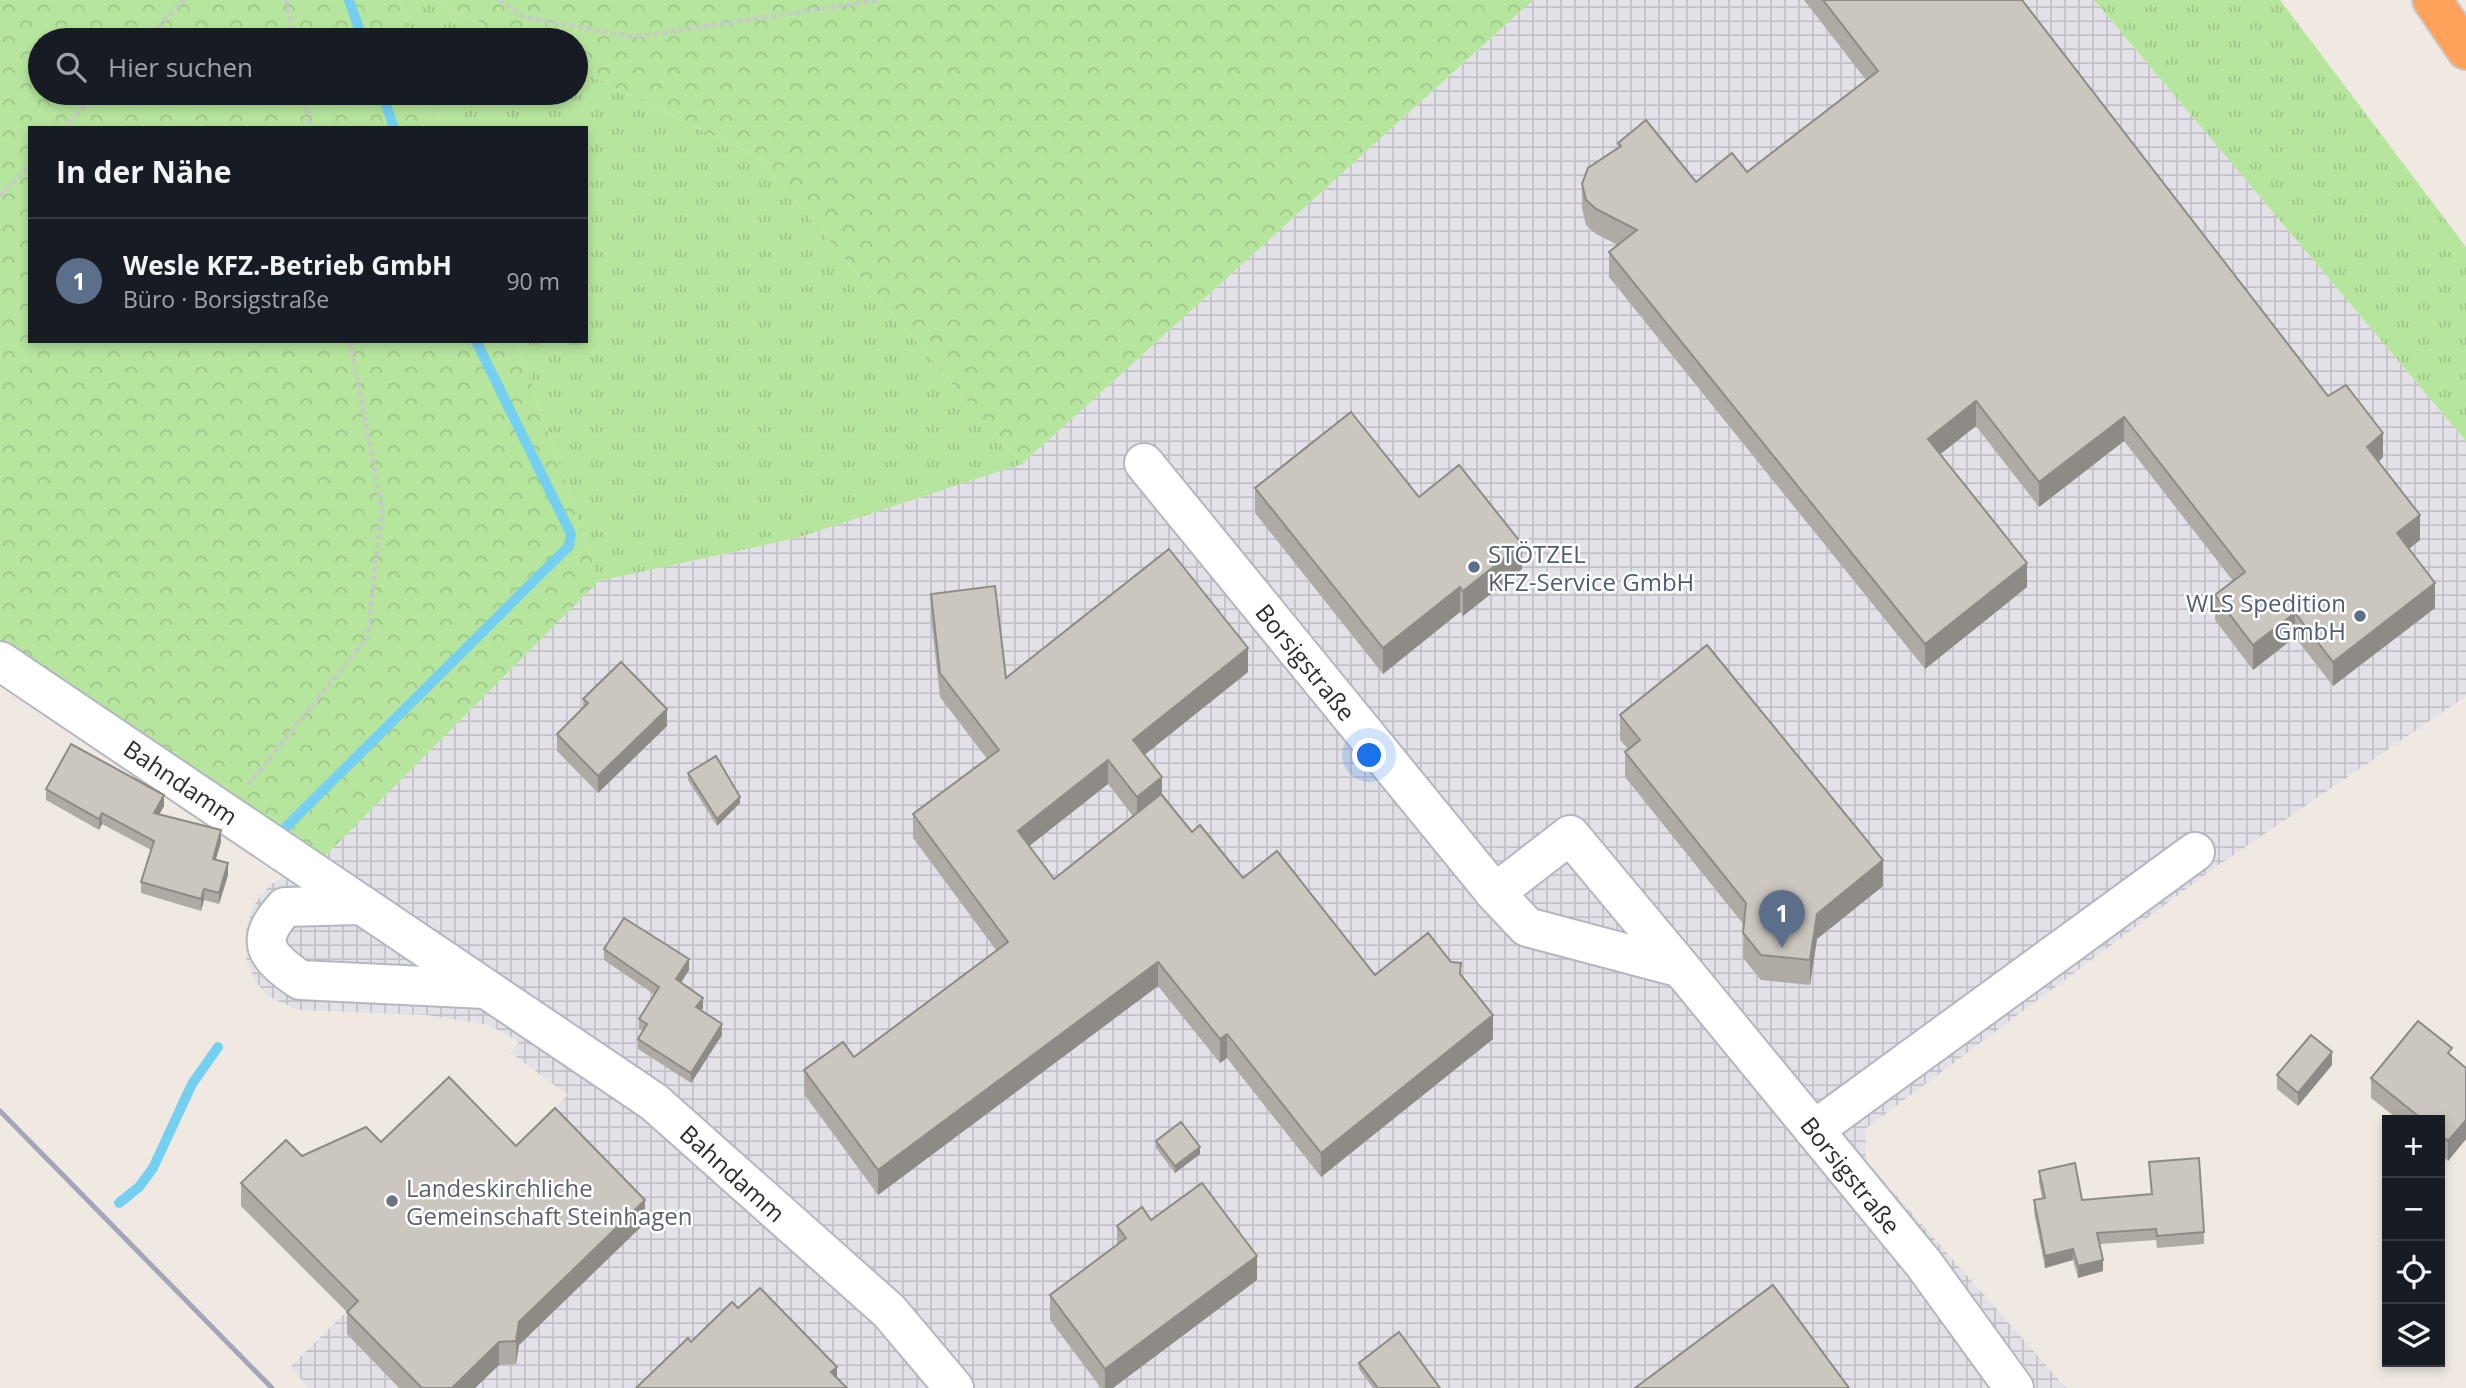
<!DOCTYPE html>
<html lang="de">
<meta charset="utf-8">
<style>
body{margin:0;font-family:"Open Sans",sans-serif;background:#20242c;color:#f1f3f6}
.controls{position:absolute;right:21px;bottom:21px;display:grid;overflow:hidden;border-radius:0px;box-shadow:0 4px 10px #0003}
.controls button{width:63px;height:63px;display:grid;place-items:center;padding:0;border:0;border-bottom:2px solid #363941;background:#171b24;color:#f1f3f6;font:35px sans-serif}
.you{position:absolute;left:1370px;top:756px;width:24px;height:24px;margin:-18px;border:5px solid #fff;border-radius:50%;background:#1a73e8;box-shadow:0 0 0 10px #1a73e833}
.badge{display:grid;place-items:center;width:46px;height:46px;border-radius:50%;background:#4264fb;color:#fff;font-size:23px;font-weight:700}
.pin{position:absolute;translate:-50% -58px;filter:drop-shadow(0 2px 4px #0008)}
.pin::after{content:'';position:absolute;top:37px;width:24px;height:21px;background:inherit;clip-path:polygon(0 0,100% 0,50% 100%)}
.list{margin:0;padding:0;list-style:none}
h2{display:flex;justify-content:space-between;align-items:center;height:91px;margin:0;padding:0 28px;font-size:30px}
h2 small{font-size:23px;font-weight:400;color:#9ea1a6}
.list li{display:grid;grid-template-columns:46px 1fr auto;gap:21px;align-items:center;box-sizing:border-box;height:126px;padding:0 28px;border-top:2px solid #363941}
.list b{display:block;font-size:26px;white-space:nowrap}
.list p{margin:0;font-size:23px;white-space:nowrap;color:#9ea1a6}
.list em{font-size:23px;font-style:normal;color:#9ea1a6}
.icon{flex:none;width:38px;height:38px;fill:none;stroke:currentColor;stroke-width:2;stroke-linecap:round;stroke-linejoin:round}
.map{position:relative;flex:none;width:2466px;height:1388px;overflow:hidden}
.search{position:absolute;background:#171b24;box-shadow:0 4px 10px #0003;left:28px;top:28px;width:560px;height:77px;display:flex;align-items:center;gap:18px;box-sizing:border-box;padding:0 24px;border-radius:38px;color:#9ea1a6;font-size:26px}
.panel{position:absolute;background:#171b24;box-shadow:0 4px 10px #0003;left:28px;top:126px;width:560px;height:217px;border-radius:0px}
.map>svg:first-child{display:block}
.industrial{fill:url(#industrial-grid)}
.grass{fill:url(#grass-tufts)}
.forest{fill:url(#forest-crowns)}
.lines{fill:none;stroke-linecap:round;stroke-linejoin:round}
.stream{stroke:#75cff0;stroke-width:10}
.minor-casing{stroke:#b4b7c1;stroke-width:42}
.highway-casing{stroke:#c9c9c9;stroke-width:42}
.path{stroke:#c9c9c9;stroke-width:4.5;stroke-dasharray:5 3.5;stroke-linecap:butt}
.minor{stroke:#fff;stroke-width:38}
.highway{stroke:#ffa35c;stroke-width:38}
.rail{stroke:#a3a6b8;stroke-width:5}
.wall{fill:#afaba4;fill-rule:evenodd}
.shaded-wall{fill:#8e8b86}
.building{fill:#cbc7bf;stroke:#8e8b86;stroke-width:2}
.service-dot{fill:#5c6f8a;stroke:#fff;stroke-width:2.5}
.worship-dot{fill:#6b7280;stroke:#fff;stroke-width:2.5}
.labels{text-anchor:middle;dominant-baseline:central;stroke-width:5;stroke-linejoin:round;paint-order:stroke}
.service-label{font-size:24px;fill:#4e5e75;stroke:#fff;text-anchor:start}
.street-label{font-size:24px;fill:#2e2e2e;stroke:#fff}
.worship-label{font-size:24px;fill:#5b616d;stroke:#fff;text-anchor:start}
</style>
<div class="map">
<svg width="2466" height="1388" viewBox="0 0 2466 1388">
<defs>
<pattern id="industrial-grid" width="8" height="8" patternUnits="userSpaceOnUse" patternTransform="scale(1.75)"><rect width="8" height="8" fill="#e3e1e8"/><path d="M0 4h8M4 0v8" fill="none" stroke="#c3c1c7"/></pattern>
<pattern id="grass-tufts" width="24" height="20" patternUnits="userSpaceOnUse" patternTransform="scale(1.75)"><rect width="24" height="20" fill="#b6e59e"/><path d="M3 7l-1-3M5 7V3M7 7l1-3M15 17l-1-3M17 17v-4M19 17l1-3" fill="none" stroke="#9dc588"/></pattern>
<pattern id="forest-crowns" width="20" height="18" patternUnits="userSpaceOnUse" patternTransform="scale(1.75)"><rect width="20" height="18" fill="#b6e59e"/><path d="M2 6a3 3 0 1 1 6 0M12 15a3 3 0 1 1 6 0" fill="none" stroke="#9dc588"/></pattern>
</defs>
<rect width="100%" height="100%" fill="#efe9e1"/>
<!-- industrial -->
<path class="industrial" d="M 1533,0 L 2094,0 L 2466,441 L 2466,696 L 2213,869 L 1865,1129 L 1866,1161 L 2066,1388 L 309,1388 L 290,1367 L 568,1095 L 511,1053 L 519,1042 L 489,1025 L 426,1015 L 298,1010 L 268,996 L 255,981 L 246,959 L 246,930 L 253,906 L 269,886 L 292,871 L 324,857 L 599,581 L 797,538 L 1022,464 Z"/>
<!-- grass -->
<g class="grass">
<path d="M 399,0 L 432,0 L 515,40 L 413,40 Z"/>
<path d="M 2094,0 L 2280,0 L 2466,247 L 2466,441 Z"/>
<path d="M 576,69 L 756,156 L 1022,464 L 797,538 L 599,581 L 517,341 L 586,341 L 586,128 L 443,128 L 431,93 L 576,93 Z"/>
</g>
<!-- forest -->
<g class="forest">
<path d="M 0,0 L 399,0 L 413,40 L 40,40 L 40,93 L 431,93 L 443,128 L 30,128 L 30,341 L 517,341 L 599,581 L 324,857 L 0,641 Z"/>
<path d="M 432,0 L 1533,0 L 1022,464 L 756,156 L 576,69 L 576,40 L 515,40 Z"/>
</g>
<g class="lines">
<!-- stream -->
<g class="stream">
<path d="M 349,0 L 363,40"/>
<path d="M 382,93 L 394,128"/>
<path d="M 286,827 L 569,546 L 571,534 L 476,341"/>
<path d="M 119,1203 L 139,1187 L 153,1168 L 192,1084 L 218,1047"/>
</g>
<defs>
<g id="minor">
<path d="M 1144,463 L 1495,893 L 1527,927 L 1681,968 L 1924,1264 L 2014,1388"/>
<path d="M 0,661 L 654,1102 L 889,1311 L 954,1388"/>
<path d="M 1495,893 L 1570,835 L 1681,968"/>
<path d="M 360,905 L 285,907 C 253,942 266,956 300,980 L 485,989"/>
<path d="M 1814,1130 L 2195,852"/>
</g>
<path id="highway" d="M 2432,0 L 2466,50"/>
</defs>
<!-- minor casing -->
<use href="#minor" class="minor-casing"/>
<!-- highway casing -->
<use href="#highway" class="highway-casing"/>
<!-- path -->
<g class="path">
<path d="M 286,0 L 294,40"/>
<path d="M 499,0 L 524,17 L 634,37 L 880,0"/>
<path d="M 146,40 L 184,0"/>
<path d="M 303,93 L 310,128"/>
<path d="M 64,128 L 97,93"/>
<path d="M 0,196 L 30,165"/>
<path d="M 248,785 L 367,638 L 382,509 L 350,341"/>
</g>
<!-- minor -->
<use href="#minor" class="minor"/>
<!-- highway -->
<use href="#highway" class="highway"/>
<!-- rail -->
<path class="rail" d="M 0,1111 L 272,1388"/>
</g>
<!-- wall -->
<g class="wall">
<path d="M 1804,0 L 2022,0 L 2328,396 L 2383,457 L 2379,462 L 2420,540 L 2409,549 L 2435,608 L 2333,686 L 2295,637 L 2253,670 L 2215,620 L 2215,595 L 2233,581 L 2124,441 L 2039,507 L 1976,426 L 1940,454 L 2027,587 L 1925,669 L 1609,277 L 1609,252 L 1618,245 L 1596,234 L 1586,225 L 1582,208 L 1582,184 L 1618,148 L 1618,143 L 1696,182 L 1747,172 L 1866,80 Z"/>
<path d="M 1255,488 L 1419,497 L 1522,569 L 1463,616 L 1460,612 L 1383,674 L 1255,513 Z"/>
<path d="M 931,594 L 1006,678 L 1248,672 L 1144,755 L 1162,794 L 1192,832 L 1243,878 L 1375,975 L 1461,975 L 1493,1039 L 1321,1177 L 1227,1058 L 1220,1063 L 1158,986 L 878,1195 L 804,1094 L 804,1070 L 854,1057 L 996,950 L 913,838 L 913,814 L 987,759 L 940,697 L 931,618 ZM 1108,784 L 1133,816 L 1054,879 L 1029,846 Z"/>
<path d="M 583,699 L 667,726 L 598,793 L 557,751 L 557,734 L 583,707 Z"/>
<path d="M 1620,715 L 1883,886 L 1817,939 L 1810,985 L 1761,980 L 1743,958 L 1744,925 L 1625,777 L 1625,752 L 1628,749 L 1620,740 Z"/>
<path d="M 688,773 L 740,803 L 717,826 L 688,780 Z"/>
<path d="M 46,789 L 164,806 L 159,814 L 221,842 L 215,860 L 228,875 L 219,904 L 204,900 L 201,911 L 141,893 L 141,882 L 151,850 L 102,824 L 99,830 L 46,800 Z"/>
<path d="M 604,949 L 689,970 L 681,983 L 703,1008 L 701,1010 L 722,1035 L 691,1083 L 638,1049 L 638,1039 L 643,1031 L 639,1029 L 639,1019 L 655,995 L 604,960 Z"/>
<path d="M 2452,1056 L 2466,1068 L 2466,1139 L 2448,1161 L 2440,1154 L 2440,1120 L 2399,1120 L 2371,1098 L 2371,1078 Z"/>
<path d="M 2332,1065 L 2298,1106 L 2277,1089 L 2277,1075 Z"/>
<path d="M 1156,1141 L 1200,1154 L 1175,1173 L 1156,1148 Z"/>
<path d="M 381,1142 L 516,1146 L 645,1223 L 519,1345 L 516,1364 L 499,1365 L 475,1388 L 399,1388 L 347,1334 L 347,1312 L 241,1206 L 241,1183 Z"/>
<path d="M 2149,1162 L 2204,1232 L 2204,1244 L 2157,1248 L 2156,1240 L 2100,1244 L 2103,1271 L 2078,1278 L 2073,1260 L 2045,1268 L 2034,1212 L 2034,1200 L 2042,1198 L 2039,1182 L 2039,1171 L 2082,1200 L 2151,1194 Z"/>
<path d="M 1151,1220 L 1257,1280 L 1113,1388 L 1101,1388 L 1050,1320 L 1050,1295 L 1117,1245 L 1117,1226 Z"/>
<path d="M 1359,1363 L 1440,1388 L 1373,1388 L 1359,1369 Z"/>
</g>
<!-- shaded-wall -->
<g class="shaded-wall">
<path d="M 1976,401 L 1976,426 L 1928,464 L 1928,439 Z"/>
<path d="M 2124,417 L 2124,441 L 2039,507 L 2039,482 Z"/>
<path d="M 2383,433 L 2383,457 L 2367,472 L 2367,447 Z"/>
<path d="M 2420,515 L 2420,540 L 2397,558 L 2397,533 Z"/>
<path d="M 1522,544 L 1522,569 L 1463,616 L 1463,591 Z"/>
<path d="M 2027,563 L 2027,587 L 1925,669 L 1925,644 Z"/>
<path d="M 2435,583 L 2435,608 L 2333,686 L 2333,662 Z"/>
<path d="M 1460,587 L 1460,612 L 1383,674 L 1383,648 Z"/>
<path d="M 2295,613 L 2295,637 L 2253,670 L 2253,645 Z"/>
<path d="M 1248,648 L 1248,672 L 1133,764 L 1133,740 Z"/>
<path d="M 667,709 L 667,726 L 598,793 L 598,776 Z"/>
<path d="M 1108,760 L 1108,784 L 1018,855 L 1018,831 Z"/>
<path d="M 1162,777 L 1162,802 L 1137,821 L 1137,797 Z"/>
<path d="M 164,795 L 164,806 L 154,824 L 154,813 Z"/>
<path d="M 740,797 L 740,803 L 717,826 L 717,819 Z"/>
<path d="M 102,813 L 102,824 L 99,830 L 99,819 Z"/>
<path d="M 221,830 L 221,842 L 213,870 L 213,859 Z"/>
<path d="M 1883,860 L 1883,886 L 1817,939 L 1810,985 L 1810,960 L 1817,914 Z"/>
<path d="M 228,863 L 228,875 L 219,904 L 219,893 Z"/>
<path d="M 204,889 L 204,900 L 201,911 L 201,899 Z"/>
<path d="M 689,959 L 689,970 L 676,990 L 676,979 Z"/>
<path d="M 1158,962 L 1158,986 L 878,1195 L 878,1170 Z"/>
<path d="M 703,998 L 703,1008 L 696,1017 L 696,1007 Z"/>
<path d="M 1493,1015 L 1493,1039 L 1321,1177 L 1321,1153 Z"/>
<path d="M 722,1024 L 722,1035 L 691,1083 L 691,1073 Z"/>
<path d="M 1227,1034 L 1227,1058 L 1220,1063 L 1220,1039 Z"/>
<path d="M 2332,1052 L 2332,1065 L 2298,1106 L 2298,1093 Z"/>
<path d="M 2466,1120 L 2466,1139 L 2448,1161 L 2448,1141 Z"/>
<path d="M 1200,1147 L 1200,1154 L 1175,1173 L 1175,1166 Z"/>
<path d="M 645,1200 L 645,1223 L 519,1345 L 516,1364 L 516,1341 L 519,1322 Z"/>
<path d="M 2073,1249 L 2073,1260 L 2045,1268 L 2045,1256 Z"/>
<path d="M 1257,1256 L 1257,1280 L 1113,1388 L 1105,1388 L 1105,1369 Z"/>
<path d="M 2103,1260 L 2103,1271 L 2078,1278 L 2078,1266 Z"/>
<path d="M 499,1342 L 499,1365 L 475,1388 L 452,1388 Z"/>
<path d="M 837,1367 L 837,1388 L 831,1372 Z"/>
</g>
<!-- building -->
<g class="building">
<path d="M 1823,0 L 2022,0 L 2328,396 L 2346,385 L 2383,433 L 2367,447 L 2420,515 L 2397,533 L 2435,583 L 2333,662 L 2295,613 L 2253,645 L 2215,595 L 2245,572 L 2124,417 L 2039,482 L 1976,401 L 1928,439 L 2027,563 L 1925,644 L 1609,252 L 1637,230 L 1596,209 L 1586,200 L 1582,184 L 1588,168 L 1621,146 L 1618,143 L 1646,120 L 1696,182 L 1732,153 L 1747,172 L 1878,71 Z"/>
<path d="M 1351,412 L 1419,497 L 1459,465 L 1522,544 L 1463,591 L 1460,587 L 1383,648 L 1255,488 Z"/>
<path d="M 1169,549 L 1248,648 L 1133,740 L 1162,777 L 1137,797 L 1108,760 L 1018,831 L 1054,879 L 1161,794 L 1192,832 L 1200,825 L 1243,878 L 1277,851 L 1375,975 L 1428,933 L 1451,962 L 1461,963 L 1460,974 L 1493,1015 L 1321,1153 L 1227,1034 L 1220,1039 L 1158,962 L 878,1170 L 804,1070 L 843,1042 L 854,1057 L 1008,942 L 913,814 L 999,750 L 940,673 L 931,594 L 995,586 L 1006,678 Z"/>
<path d="M 1707,645 L 1883,860 L 1817,914 L 1810,960 L 1761,955 L 1743,933 L 1746,903 L 1625,752 L 1640,740 L 1620,715 Z"/>
<path d="M 621,662 L 667,709 L 598,776 L 557,734 L 588,703 L 583,699 Z"/>
<path d="M 71,744 L 164,795 L 154,813 L 221,830 L 213,859 L 228,863 L 219,893 L 204,889 L 201,899 L 141,882 L 154,841 L 102,813 L 99,819 L 46,789 Z"/>
<path d="M 716,756 L 740,797 L 717,819 L 688,773 Z"/>
<path d="M 624,918 L 689,959 L 676,979 L 703,998 L 696,1007 L 722,1024 L 691,1073 L 638,1039 L 647,1024 L 639,1019 L 659,987 L 604,949 Z"/>
<path d="M 2418,1021 L 2452,1048 L 2448,1053 L 2466,1068 L 2466,1120 L 2448,1141 L 2440,1134 L 2440,1120 L 2423,1120 L 2371,1078 Z"/>
<path d="M 2311,1035 L 2332,1052 L 2298,1093 L 2277,1075 Z"/>
<path d="M 449,1077 L 516,1146 L 555,1108 L 645,1200 L 519,1322 L 516,1341 L 499,1342 L 452,1388 L 422,1388 L 347,1312 L 358,1301 L 241,1183 L 286,1140 L 302,1156 L 366,1127 L 381,1142 Z"/>
<path d="M 1181,1122 L 1200,1147 L 1175,1166 L 1156,1141 Z"/>
<path d="M 2199,1158 L 2204,1232 L 2157,1236 L 2156,1229 L 2097,1233 L 2103,1260 L 2078,1266 L 2073,1249 L 2045,1256 L 2034,1200 L 2045,1198 L 2039,1171 L 2075,1163 L 2082,1200 L 2152,1194 L 2149,1162 Z"/>
<path d="M 1202,1183 L 1257,1256 L 1105,1369 L 1050,1295 L 1126,1238 L 1117,1226 L 1142,1207 L 1151,1220 Z"/>
<path d="M 1773,1285 L 1849,1388 L 1635,1388 Z"/>
<path d="M 760,1288 L 837,1367 L 831,1372 L 847,1388 L 636,1388 L 688,1338 L 691,1342 L 732,1302 L 738,1308 Z"/>
<path d="M 1399,1332 L 1440,1388 L 1378,1388 L 1359,1363 Z"/>
</g>
<!-- markers -->
<g class="service-dot">
<circle cx="1474" cy="567" r="7"/>
<circle cx="2360" cy="616" r="7"/>
</g>
<circle class="worship-dot" cx="392" cy="1201" r="7"/>
<g class="labels">
<!-- service labels -->
<g class="service-label">
<text x="1488" y="553">STÖTZEL<tspan x="1488" dy="28">KFZ-Service GmbH</tspan></text>
<text x="2346" y="602" text-anchor="end">WLS Spedition<tspan x="2346" dy="28">GmbH</tspan></text>
</g>
<!-- street labels -->
<g class="street-label">
<text transform="translate(1306 662) rotate(51)">Borsigstraße</text>
<text transform="translate(181 782) rotate(34)">Bahndamm</text>
<text transform="translate(733 1173) rotate(42)">Bahndamm</text>
<text transform="translate(1851 1175) rotate(51)">Borsigstraße</text>
</g>
<!-- worship labels -->
<g class="worship-label">
<text x="406" y="1187">Landeskirchliche<tspan x="406" dy="28">Gemeinschaft Steinhagen</tspan></text>
</g>
</g>
</svg>
<div class="controls">
<button>+</button>
<button>−</button>
<button><svg class="icon" aria-label="locate" viewBox="0 0 24 24"><circle cx="12" cy="12" r="6"/><path d="M12 2v4M12 18v4M2 12h4M18 12h4"/></svg></button>
<button><svg class="icon" aria-label="layers" viewBox="0 0 24 24"><path d="M12 4l9 5-9 5-9-5zM3 14l9 5 9-5"/></svg></button>
</div>
<div class="you"></div>
<div class="pin badge" style="left:1782px;top:948px;background:#5c6f8a">1</div>
<div class="search"><svg class="icon" aria-label="search" viewBox="0 0 24 24"><circle cx="10" cy="10" r="6"/><path d="M15 15l6 6"/></svg>Hier suchen</div>
<section class="panel">
<h2>In der Nähe<small></small></h2>
<ul class="list">
<li><span class="badge" style="background:#5c6f8a">1</span><div><b>Wesle KFZ.-Betrieb GmbH</b><p>Büro · Borsigstraße</p></div><em>90 m</em></li>
</ul>
</section>
</div>
